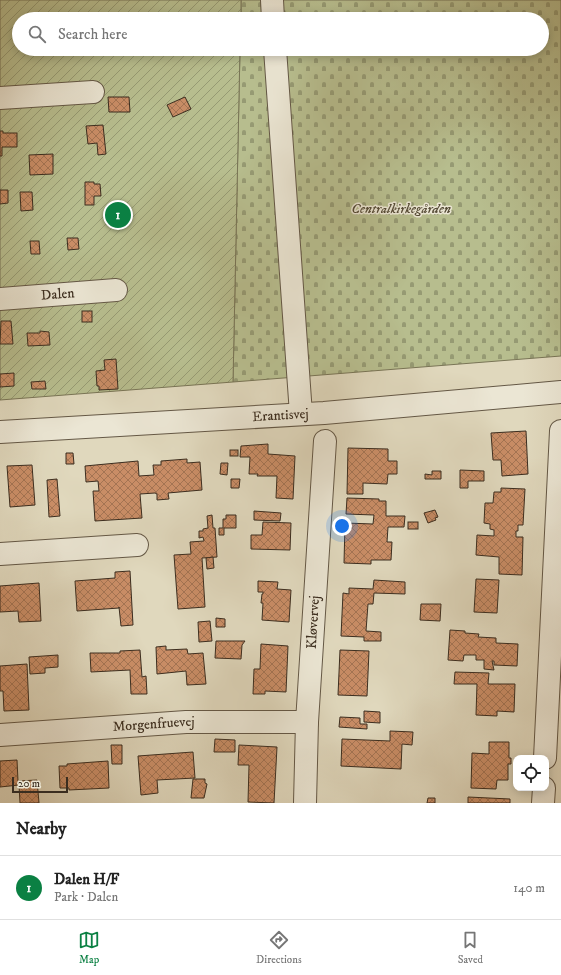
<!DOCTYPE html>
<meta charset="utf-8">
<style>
body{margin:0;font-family:"IM FELL DW Pica",serif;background:#f2f2f2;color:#222}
.controls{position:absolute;right:12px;bottom:12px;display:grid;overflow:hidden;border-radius:8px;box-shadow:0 2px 10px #0003}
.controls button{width:36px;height:36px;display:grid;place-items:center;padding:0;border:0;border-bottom:1px solid #e0e0e0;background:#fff;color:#222;font:20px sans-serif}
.scale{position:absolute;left:12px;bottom:10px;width:56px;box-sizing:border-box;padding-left:4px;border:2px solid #3b2d1f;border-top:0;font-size:11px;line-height:14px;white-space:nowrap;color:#3b2d1f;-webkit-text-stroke:3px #ebe6d4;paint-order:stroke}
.you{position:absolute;left:342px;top:526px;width:14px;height:14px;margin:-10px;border:3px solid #fff;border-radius:50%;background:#1a73e8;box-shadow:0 0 0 6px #1a73e833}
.badge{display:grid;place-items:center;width:26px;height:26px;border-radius:50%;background:#0b8043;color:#fff;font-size:13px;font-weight:700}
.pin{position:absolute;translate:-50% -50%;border:2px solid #fff;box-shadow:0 1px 4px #0006}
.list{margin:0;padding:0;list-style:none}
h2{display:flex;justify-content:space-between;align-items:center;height:52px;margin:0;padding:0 16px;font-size:17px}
h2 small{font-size:13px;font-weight:400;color:#767676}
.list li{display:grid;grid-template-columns:26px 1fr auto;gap:12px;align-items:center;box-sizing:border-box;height:64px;padding:0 16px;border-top:1px solid #e0e0e0}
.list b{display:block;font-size:15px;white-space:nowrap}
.list p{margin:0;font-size:13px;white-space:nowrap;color:#767676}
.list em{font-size:13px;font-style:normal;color:#767676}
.icon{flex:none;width:22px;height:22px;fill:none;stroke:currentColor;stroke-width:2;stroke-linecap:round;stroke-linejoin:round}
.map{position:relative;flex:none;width:561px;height:803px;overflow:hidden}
.search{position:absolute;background:#fff;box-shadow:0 2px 10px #0003;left:12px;right:12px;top:12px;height:44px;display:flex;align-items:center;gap:10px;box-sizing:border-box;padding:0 14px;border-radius:22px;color:#767676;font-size:15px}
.sheet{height:116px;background:#fff}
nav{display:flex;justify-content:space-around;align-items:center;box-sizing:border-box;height:56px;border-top:1px solid #e0e0e0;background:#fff;font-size:11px;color:#767676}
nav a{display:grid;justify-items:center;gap:2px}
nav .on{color:#0b8043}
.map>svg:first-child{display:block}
.cemetery{fill:url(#cemetery-stones);stroke:#797556}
.garden{fill:url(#garden-furrows);stroke:#797556}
.building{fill:url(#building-cross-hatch);stroke:#3b2d1f}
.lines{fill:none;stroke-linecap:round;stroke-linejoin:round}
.minor-casing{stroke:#645846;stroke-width:24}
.minor{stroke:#ebe6d4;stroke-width:22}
.labels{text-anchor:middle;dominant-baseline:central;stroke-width:3;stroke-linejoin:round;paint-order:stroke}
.park-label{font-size:14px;font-style:italic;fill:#544a35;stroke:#ebe6d4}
.street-label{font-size:14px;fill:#3b2d1f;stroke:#ebe6d4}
</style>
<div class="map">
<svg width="561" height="803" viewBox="0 0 561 803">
<defs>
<pattern id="cemetery-stones" width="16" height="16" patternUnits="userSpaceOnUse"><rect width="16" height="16" fill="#b7bd8e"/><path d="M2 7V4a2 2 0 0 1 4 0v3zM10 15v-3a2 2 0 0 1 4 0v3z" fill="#969a73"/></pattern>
<pattern id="garden-furrows" width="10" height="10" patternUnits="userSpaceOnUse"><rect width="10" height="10" fill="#b7bd8e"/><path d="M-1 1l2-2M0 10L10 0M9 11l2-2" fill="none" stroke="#969a73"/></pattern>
<pattern id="building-cross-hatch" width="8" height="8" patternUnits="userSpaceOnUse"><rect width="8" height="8" fill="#c98d66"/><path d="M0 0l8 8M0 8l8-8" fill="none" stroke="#a47453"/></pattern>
</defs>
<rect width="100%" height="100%" fill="#e0d8bd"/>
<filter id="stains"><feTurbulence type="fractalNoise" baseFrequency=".005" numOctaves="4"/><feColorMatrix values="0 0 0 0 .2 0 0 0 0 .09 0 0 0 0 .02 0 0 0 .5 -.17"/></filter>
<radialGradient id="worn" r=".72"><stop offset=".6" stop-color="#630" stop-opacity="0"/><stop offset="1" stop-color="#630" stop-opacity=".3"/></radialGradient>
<!-- cemetery -->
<path class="cemetery" d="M 241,0 L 561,0 L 561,356 L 233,382 L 240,49 L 542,49 L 542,19 L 241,19 Z"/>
<!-- garden -->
<path class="garden" d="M 0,0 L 241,0 L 241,19 L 19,19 L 19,49 L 240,49 L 233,382 L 0,400 Z"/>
<!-- building -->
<g class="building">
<path d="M 108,97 L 129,97 L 130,112 L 109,112 Z"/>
<path d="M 185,97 L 191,109 L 173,117 L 167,105 Z"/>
<path d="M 103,125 L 106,154 L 98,155 L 97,143 L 88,144 L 86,126 Z"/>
<path d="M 0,131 L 3,131 L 3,133 L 17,133 L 17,147 L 2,147 L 2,156 L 0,156 Z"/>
<path d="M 53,154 L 53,174 L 30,175 L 29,155 Z"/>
<path d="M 85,182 L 94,182 L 94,184 L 100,184 L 101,196 L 94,196 L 94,205 L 85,205 Z"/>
<path d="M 0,190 L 8,190 L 8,203 L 0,204 Z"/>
<path d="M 20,192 L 32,192 L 33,210 L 21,211 Z"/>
<path d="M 67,238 L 78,238 L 79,249 L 68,250 Z"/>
<path d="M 30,241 L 39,241 L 40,254 L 31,254 Z"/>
<rect x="82" y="311" width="10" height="11"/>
<path d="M 1,321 L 11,321 L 13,344 L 0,344 Z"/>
<path d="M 40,331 L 49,332 L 50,345 L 28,346 L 27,333 L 40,333 Z"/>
<path d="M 116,359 L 118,389 L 99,390 L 99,386 L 97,386 L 96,371 L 105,370 L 104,360 Z"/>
<path d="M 14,373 L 14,386 L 0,387 L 0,374 Z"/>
<path d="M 45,381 L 46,389 L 32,389 L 31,382 Z"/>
<path d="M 526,431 L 528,474 L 502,476 L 501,460 L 493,460 L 491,433 Z"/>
<path d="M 268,444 L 268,454 L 295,456 L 293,499 L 276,498 L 277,476 L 257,476 L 258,474 L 249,474 L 250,457 L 240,457 L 241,446 Z"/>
<path d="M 348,448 L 388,449 L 388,461 L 397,461 L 397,474 L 388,474 L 387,484 L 363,483 L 363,494 L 347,494 Z"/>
<rect x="230" y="450" width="8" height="6"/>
<path d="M 66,453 L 73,453 L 74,464 L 66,464 Z"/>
<path d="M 187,459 L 187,463 L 200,462 L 202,490 L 168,493 L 169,499 L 157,500 L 157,494 L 155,493 L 140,494 L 142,518 L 95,521 L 93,491 L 99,491 L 98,481 L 86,482 L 85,466 L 138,461 L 139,476 L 154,475 L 153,465 L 161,465 L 161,461 Z"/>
<path d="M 221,463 L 228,463 L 227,475 L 220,474 Z"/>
<path d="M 32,465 L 35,505 L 10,507 L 7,466 Z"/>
<path d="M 460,470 L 484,471 L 484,481 L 468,481 L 468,488 L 460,488 Z"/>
<path d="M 432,471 L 441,471 L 441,479 L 425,479 L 425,474 L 432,475 Z"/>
<path d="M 57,479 L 60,516 L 49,517 L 47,480 Z"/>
<path d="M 231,479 L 240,479 L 239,488 L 231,488 Z"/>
<path d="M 501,488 L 525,489 L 523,525 L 518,525 L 518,531 L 516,531 L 516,537 L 523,537 L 522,575 L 499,574 L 499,557 L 476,555 L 477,535 L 494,536 L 494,530 L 490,529 L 490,524 L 484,523 L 485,503 L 493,503 L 494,492 L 501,492 Z"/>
<path d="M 347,498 L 379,499 L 379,501 L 386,501 L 386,516 L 405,516 L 404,527 L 388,527 L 387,542 L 392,542 L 391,560 L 371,560 L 371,564 L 344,563 L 345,523 L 373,524 L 374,515 L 346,514 Z"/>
<path d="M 435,510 L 438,517 L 435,518 L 436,520 L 428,523 L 424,513 Z"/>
<path d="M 254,511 L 281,513 L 280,521 L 254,520 Z"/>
<path d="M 212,515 L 213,528 L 215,528 L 217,557 L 202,558 L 205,607 L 178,609 L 174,555 L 191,554 L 190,542 L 204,541 L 203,537 L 199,538 L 199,531 L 203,531 L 203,529 L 208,528 L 207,516 Z"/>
<path d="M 226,515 L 236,515 L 236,528 L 224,528 L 224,535 L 219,535 L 219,528 L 223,528 L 223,519 L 226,519 Z"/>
<path d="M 263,522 L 291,523 L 290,550 L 251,549 L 251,535 L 262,535 Z"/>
<rect x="408" y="522" width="10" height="7"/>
<path d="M 213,557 L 214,568 L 207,569 L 206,558 Z"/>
<path d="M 130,571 L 133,625 L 121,626 L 119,607 L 119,608 L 77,611 L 75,581 L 115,578 L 115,572 Z"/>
<path d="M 476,579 L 499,580 L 497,613 L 474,612 Z"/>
<path d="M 374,580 L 405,582 L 405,594 L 374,593 L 373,604 L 368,604 L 366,631 L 381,632 L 381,641 L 364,641 L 364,637 L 341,636 L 343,593 L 349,594 L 349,588 L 373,589 Z"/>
<path d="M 258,581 L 278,582 L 277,589 L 291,590 L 289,622 L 262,620 L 263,603 L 261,603 L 262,594 L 263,594 L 263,592 L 258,592 Z"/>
<path d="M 39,583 L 41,621 L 19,622 L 18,611 L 0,612 L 0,586 Z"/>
<path d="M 421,604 L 441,604 L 440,621 L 420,620 Z"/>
<path d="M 216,618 L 225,619 L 225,627 L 216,627 Z"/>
<path d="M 210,621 L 212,641 L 199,642 L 198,622 Z"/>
<path d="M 450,630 L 465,631 L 465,633 L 479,634 L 478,637 L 496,638 L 496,643 L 518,644 L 517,666 L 494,665 L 494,661 L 492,661 L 494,670 L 484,669 L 484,660 L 476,660 L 476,655 L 464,655 L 463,661 L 448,660 Z"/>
<path d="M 216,641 L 245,641 L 242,645 L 241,659 L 215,658 Z"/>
<path d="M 261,644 L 288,646 L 286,692 L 265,691 L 265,694 L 253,694 L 254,669 L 260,669 Z"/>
<path d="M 166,646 L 166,650 L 187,649 L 188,654 L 203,653 L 206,684 L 187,685 L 186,671 L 157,674 L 156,647 Z"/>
<path d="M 140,650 L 142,677 L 146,676 L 147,694 L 131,694 L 130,670 L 91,672 L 90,653 L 120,653 L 120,651 Z"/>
<path d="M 340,650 L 369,651 L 367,696 L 338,695 Z"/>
<path d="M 58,655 L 58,667 L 45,668 L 45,673 L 30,674 L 29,657 Z"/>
<path d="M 27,664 L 29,710 L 4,711 L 3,691 L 0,691 L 0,666 Z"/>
<path d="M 455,672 L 489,673 L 488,684 L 515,684 L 514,712 L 497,711 L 497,716 L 476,715 L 477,684 L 454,684 Z"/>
<path d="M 364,711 L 380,712 L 380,723 L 364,722 Z"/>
<path d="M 340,717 L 360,718 L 360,724 L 367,724 L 367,729 L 339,727 Z"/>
<path d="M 390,731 L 413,732 L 412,745 L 402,744 L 401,769 L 341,766 L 342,739 L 390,741 Z"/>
<path d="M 215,739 L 235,740 L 235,752 L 214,752 Z"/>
<path d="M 489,742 L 509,742 L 509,758 L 511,758 L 511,764 L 508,764 L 508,780 L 497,780 L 496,789 L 471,788 L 472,753 L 489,754 Z"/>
<path d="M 111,745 L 122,745 L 122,764 L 112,764 Z"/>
<path d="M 239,745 L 277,747 L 274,803 L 248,802 L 249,765 L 238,765 Z"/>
<path d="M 193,752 L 195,778 L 157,780 L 158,793 L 141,795 L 138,756 Z"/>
<path d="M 17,760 L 18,781 L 37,780 L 39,803 L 20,803 L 19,785 L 0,787 L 0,761 Z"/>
<path d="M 108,761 L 109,788 L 69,790 L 69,788 L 60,788 L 59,766 L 67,766 L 67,764 Z"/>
<path d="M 193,779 L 205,779 L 205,783 L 207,784 L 204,798 L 191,798 Z"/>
<path d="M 468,797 L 510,799 L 510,803 L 468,803 Z"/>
<path d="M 428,798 L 435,798 L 435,803 L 427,803 Z"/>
</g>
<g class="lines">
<defs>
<g id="minor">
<path d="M 272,0 L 273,19"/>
<path d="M 275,49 L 301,414"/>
<path d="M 0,98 L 93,92"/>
<path id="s1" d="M 0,299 L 116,290"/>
<path id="s2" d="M 0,432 L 324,413 L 561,392"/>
<path d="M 0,554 L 137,545"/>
<path id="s3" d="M 0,735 L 186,722 L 307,722"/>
<path d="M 545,758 L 561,431"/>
<path id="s4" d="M 305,803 L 307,722 L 325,441"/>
<path d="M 543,803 L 544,788"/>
</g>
</defs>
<!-- minor casing -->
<use href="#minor" class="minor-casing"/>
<!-- minor -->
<use href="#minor" class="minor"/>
</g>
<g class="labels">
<!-- park labels -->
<g class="park-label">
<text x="401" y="209">Centralkirkegården</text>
</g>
<!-- street labels -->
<g class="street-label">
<text stroke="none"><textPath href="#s1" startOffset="58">Dalen</textPath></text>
<text stroke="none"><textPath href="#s2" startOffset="281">Erantisvej</textPath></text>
<text stroke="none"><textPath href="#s4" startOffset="181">Kløvervej</textPath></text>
<text stroke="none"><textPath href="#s3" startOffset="154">Morgenfruevej</textPath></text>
</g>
</g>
<rect width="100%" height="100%" filter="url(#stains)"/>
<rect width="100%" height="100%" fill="url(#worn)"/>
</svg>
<div class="controls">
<button><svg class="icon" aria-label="locate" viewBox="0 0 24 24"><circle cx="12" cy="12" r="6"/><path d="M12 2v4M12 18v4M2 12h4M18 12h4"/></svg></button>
</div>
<div class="scale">20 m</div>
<div class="you"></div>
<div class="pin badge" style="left:118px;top:215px">1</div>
<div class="search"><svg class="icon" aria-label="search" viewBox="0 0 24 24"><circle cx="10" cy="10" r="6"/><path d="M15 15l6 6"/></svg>Search here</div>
</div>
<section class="sheet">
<h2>Nearby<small></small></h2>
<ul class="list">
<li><span class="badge">1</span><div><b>Dalen H/F</b><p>Park · Dalen</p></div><em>140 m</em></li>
</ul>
</section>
<nav>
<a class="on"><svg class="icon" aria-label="map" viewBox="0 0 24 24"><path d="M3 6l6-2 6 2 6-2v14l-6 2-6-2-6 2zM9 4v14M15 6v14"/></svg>Map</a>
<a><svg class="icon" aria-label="directions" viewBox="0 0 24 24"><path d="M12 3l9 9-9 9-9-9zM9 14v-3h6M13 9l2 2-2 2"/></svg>Directions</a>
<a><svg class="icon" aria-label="saved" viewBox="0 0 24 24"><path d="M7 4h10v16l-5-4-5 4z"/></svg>Saved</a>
</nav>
